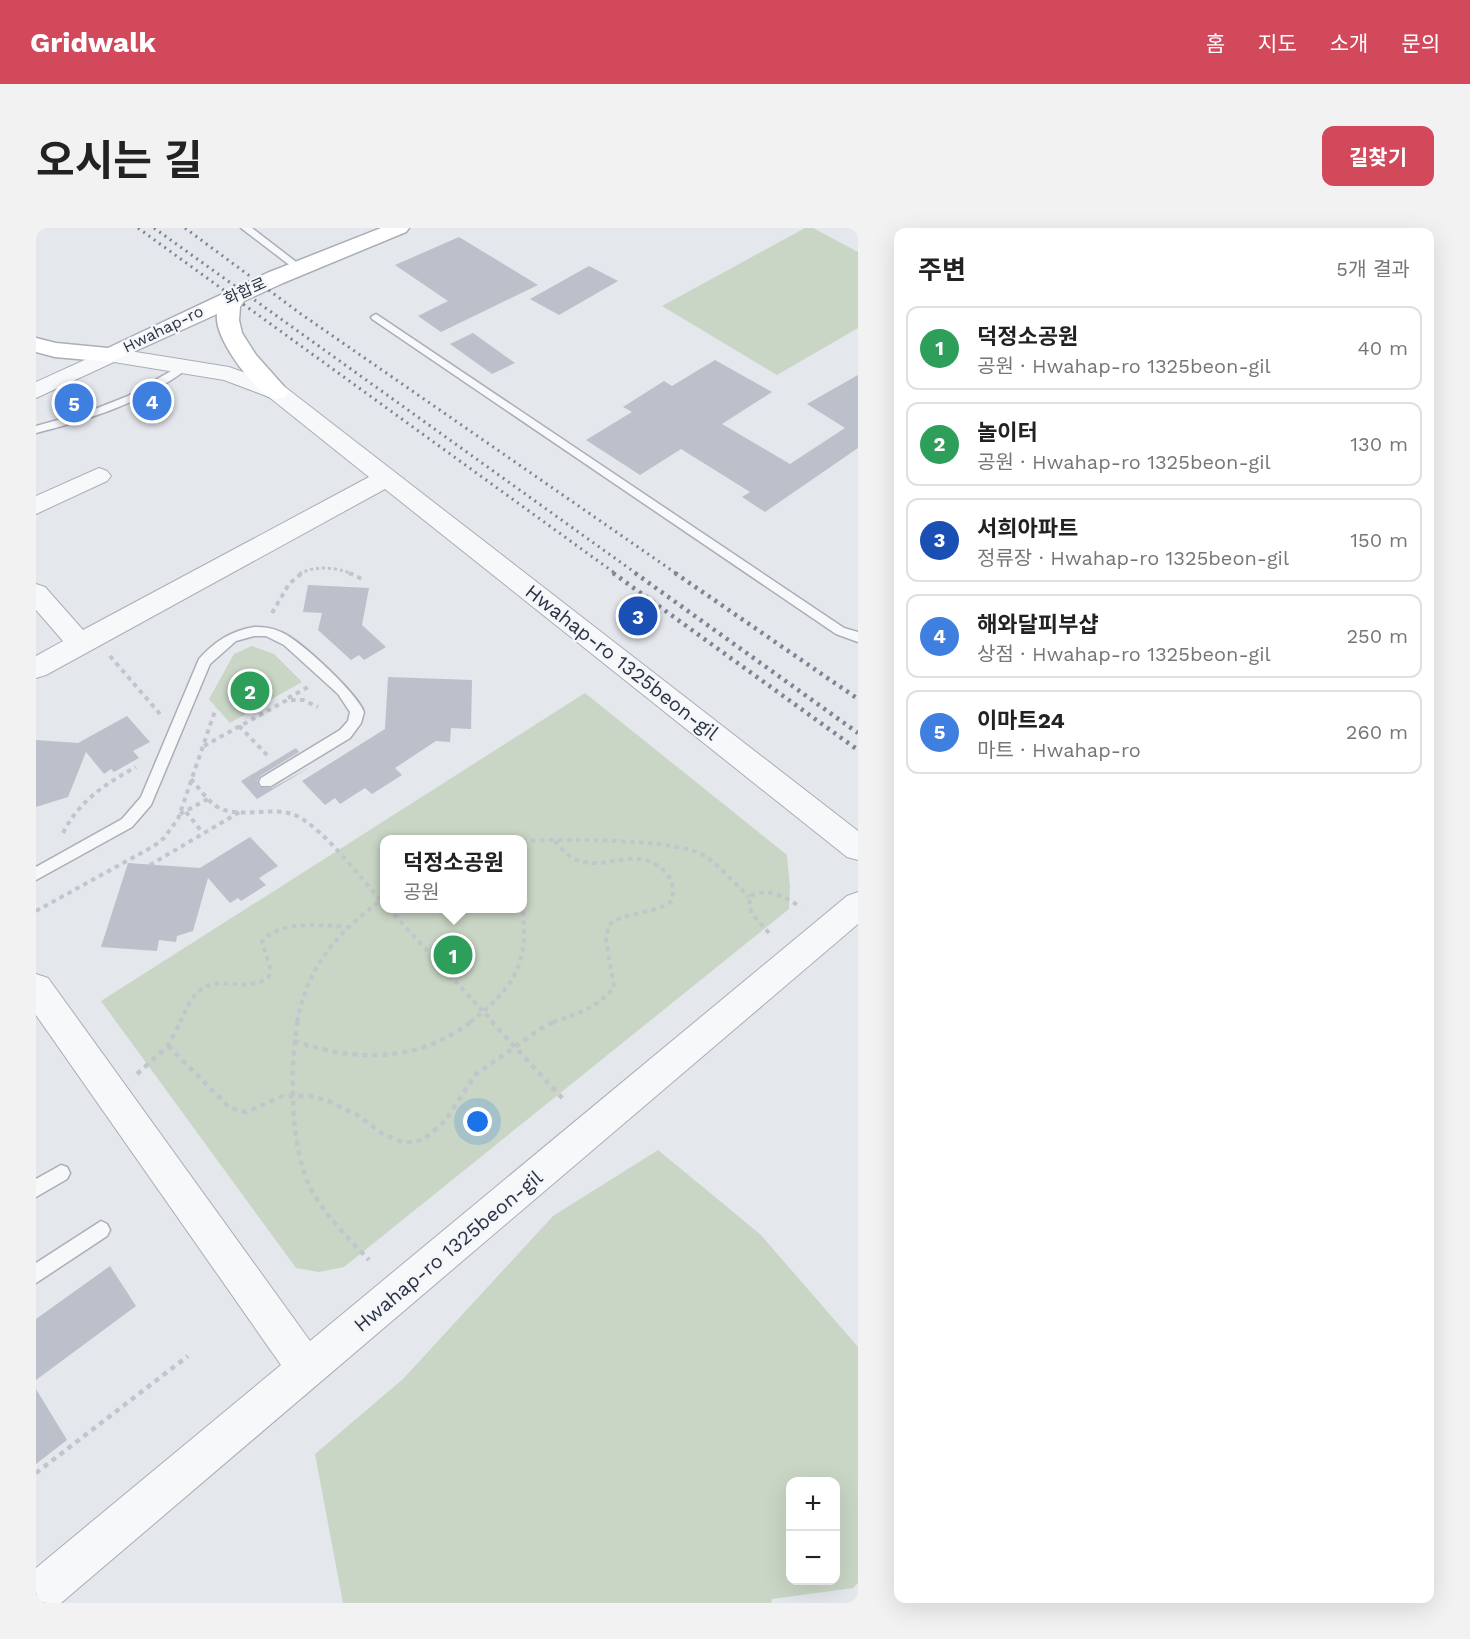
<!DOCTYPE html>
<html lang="ko">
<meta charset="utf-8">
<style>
body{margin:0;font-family:"Work Sans","Noto Sans KR",sans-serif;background:#f2f2f2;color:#222}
.controls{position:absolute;right:18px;bottom:18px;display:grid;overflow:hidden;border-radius:12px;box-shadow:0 6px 24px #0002}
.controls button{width:54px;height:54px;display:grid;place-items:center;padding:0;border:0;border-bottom:2px solid #e0e0e0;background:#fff;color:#222;font:30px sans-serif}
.you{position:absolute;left:442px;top:894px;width:21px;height:21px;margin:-15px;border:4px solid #fff;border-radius:50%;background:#1a73e8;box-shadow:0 0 0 9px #1a73e833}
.badge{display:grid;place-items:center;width:39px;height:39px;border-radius:50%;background:#d1495b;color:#fff;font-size:20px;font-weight:700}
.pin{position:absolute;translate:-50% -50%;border:3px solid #fff;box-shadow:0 2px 6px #0006}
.popup{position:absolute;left:344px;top:607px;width:147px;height:78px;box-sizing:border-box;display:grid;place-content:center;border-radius:12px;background:#fff;filter:drop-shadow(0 2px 4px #0005);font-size:20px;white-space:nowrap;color:#767676}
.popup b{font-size:22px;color:#222}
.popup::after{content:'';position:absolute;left:50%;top:100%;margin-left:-12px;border:12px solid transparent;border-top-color:#fff}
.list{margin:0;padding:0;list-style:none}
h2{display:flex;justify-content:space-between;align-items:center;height:78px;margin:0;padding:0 24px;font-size:26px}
h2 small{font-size:20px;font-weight:400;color:#767676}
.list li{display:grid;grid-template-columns:39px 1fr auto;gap:18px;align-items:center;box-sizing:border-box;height:84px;margin:0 12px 12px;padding:0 12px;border:2px solid #e0e0e0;border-radius:12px}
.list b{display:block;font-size:22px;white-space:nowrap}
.list p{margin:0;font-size:20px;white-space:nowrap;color:#767676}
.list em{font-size:20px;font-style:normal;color:#767676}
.map{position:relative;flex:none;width:822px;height:1375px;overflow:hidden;border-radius:12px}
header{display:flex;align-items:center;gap:36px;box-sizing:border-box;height:84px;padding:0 30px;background:#d1495b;color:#fff}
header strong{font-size:28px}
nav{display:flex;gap:33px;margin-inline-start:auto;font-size:21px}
.intro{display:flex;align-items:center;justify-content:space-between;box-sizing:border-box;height:144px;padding:0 36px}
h1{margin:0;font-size:42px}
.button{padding:15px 27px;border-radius:12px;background:#d1495b;color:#fff;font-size:21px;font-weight:700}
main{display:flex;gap:36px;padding:0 36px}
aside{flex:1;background:#fff;border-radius:12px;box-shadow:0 6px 24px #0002}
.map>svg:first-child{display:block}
.green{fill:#c9d6c5;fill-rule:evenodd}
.building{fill:#bbc0ca}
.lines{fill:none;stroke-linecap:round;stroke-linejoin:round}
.lane-casing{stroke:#a9aeb7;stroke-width:3}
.street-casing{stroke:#a9aeb7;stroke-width:2}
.secondary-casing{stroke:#a9aeb7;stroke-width:3}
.path-far2{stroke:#c2c5cb;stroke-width:3;stroke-dasharray:3 3;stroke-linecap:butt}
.path-far1{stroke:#c2c5cb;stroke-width:4;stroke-dasharray:4.5 4.5;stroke-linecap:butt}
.path{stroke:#c2c5cb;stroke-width:4.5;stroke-dasharray:5 5;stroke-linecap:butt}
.lane{fill:#f7f8fa;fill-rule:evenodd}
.street{fill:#f7f8fa;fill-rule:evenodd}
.secondary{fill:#fff;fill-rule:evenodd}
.rail-far1{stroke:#7d8696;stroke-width:3;stroke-dasharray:2 4.5;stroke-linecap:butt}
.rail{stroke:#7d8696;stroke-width:4.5;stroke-dasharray:3 5;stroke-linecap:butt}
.labels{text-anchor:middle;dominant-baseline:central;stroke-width:4.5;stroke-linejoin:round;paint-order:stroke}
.far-street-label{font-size:16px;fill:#2b3445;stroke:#f4f6f9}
.street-label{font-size:20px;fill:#2b3445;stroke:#f4f6f9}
</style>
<header>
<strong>Gridwalk</strong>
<nav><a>홈</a><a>지도</a><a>소개</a><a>문의</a></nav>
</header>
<div class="intro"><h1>오시는 길</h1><a class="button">길찾기</a></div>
<main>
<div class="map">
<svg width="822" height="1375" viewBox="0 0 822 1375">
<rect width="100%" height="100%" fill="#e4e7ec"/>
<!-- green -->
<g class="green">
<path d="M 769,0 L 777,0 L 822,24 L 822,100 L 741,147 L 626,78 Z"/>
<path d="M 216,418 L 238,426 L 266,454 L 194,495 L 173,471 L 198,426 Z"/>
<path d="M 549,465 L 751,627 L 754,659 L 753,681 L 308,1039 L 283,1044 L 260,1040 L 65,773 ZM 348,612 L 486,612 L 486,680 L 348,680 Z"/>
<path d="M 622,922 L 725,1007 L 822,1119 L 822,1355 L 817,1360 L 736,1371 L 735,1375 L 307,1375 L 279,1226 L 367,1151 L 517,988 ZM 754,1254 L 800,1254 L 800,1352 L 754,1352 Z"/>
</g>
<!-- building -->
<g class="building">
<path d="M 423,9 L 502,57 L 405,104 L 382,88 L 412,73 L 359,37 Z"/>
<path d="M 553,38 L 582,53 L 523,87 L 494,71 Z"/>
<path d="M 437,105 L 479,135 L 456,146 L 414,116 Z"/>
<path d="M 679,132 L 736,164 L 686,196 L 754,236 L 809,200 L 771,176 L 822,147 L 822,220 L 729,284 L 706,269 L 714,264 L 645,221 L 604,247 L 550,212 L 596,184 L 587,179 L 628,153 L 636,158 Z"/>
<path d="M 272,357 L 333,360 L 326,397 L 350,419 L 328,432 L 323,427 L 315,432 L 282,402 L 286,385 L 267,384 Z"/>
<path d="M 352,449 L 436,452 L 435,501 L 415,500 L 414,514 L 400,513 L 359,540 L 366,547 L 336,566 L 329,560 L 304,576 L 299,570 L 289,577 L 266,553 L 349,501 Z"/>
<path d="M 91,488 L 114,514 L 97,523 L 103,530 L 78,544 L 75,541 L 68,546 L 50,524 L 32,569 L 0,579 L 0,512 L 42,515 Z"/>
<path d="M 260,520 L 263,524 L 224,548 L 221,553 L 223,559 L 236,560 L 276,538 L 221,571 L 205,553 Z"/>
<path d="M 214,609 L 242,638 L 223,650 L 230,657 L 205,673 L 202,670 L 194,675 L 172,650 L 157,703 L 141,708 L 140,714 L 123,712 L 121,723 L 65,719 L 92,635 L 164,640 Z"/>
<path d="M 74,1038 L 100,1078 L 0,1152 L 0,1091 Z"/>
<path d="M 0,1161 L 31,1212 L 0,1236 Z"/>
</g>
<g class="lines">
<defs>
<g id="lane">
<path d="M 205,0 L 216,0 L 268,40 L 260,42 Z"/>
<path d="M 340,86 L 808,400 L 822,404 L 822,414 L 800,406 L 336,91 L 335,89 Z"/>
<path d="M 147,136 L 151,137 L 151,141 C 106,175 54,191 0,205 L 0,198 L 54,183 L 92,168 Z"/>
<path d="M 218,399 C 228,399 237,400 245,404 C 264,412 321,465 328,484 L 325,495 L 314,510 L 235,558 L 225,558 L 223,554 L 225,550 L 304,502 L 312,493 L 314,484 L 302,466 L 248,417 L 230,408 L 218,408 L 200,413 L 174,436 L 115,577 L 96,599 L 0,652 L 0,639 L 86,591 L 105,569 L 163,431 C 179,413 195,403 218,399 Z"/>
<path d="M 25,937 L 31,939 L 34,945 L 31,951 L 0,969 L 0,951 Z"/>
<path d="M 65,993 L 71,996 L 74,1002 L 71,1008 L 0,1055 L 0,1035 Z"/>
</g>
<g id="street">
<path d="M 75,120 L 193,139 L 249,159 L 822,603 L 822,632 L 811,629 L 349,261 L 10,447 L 0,450 L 0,428 L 27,413 L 0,382 L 0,356 L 9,359 L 47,402 L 333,249 L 233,169 L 188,152 L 78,134 L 0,170 L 0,154 Z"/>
<path d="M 63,240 L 71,243 L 75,248 L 71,253 L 0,286 L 0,268 Z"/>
<path d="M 822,664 L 822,696 L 25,1375 L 0,1375 L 0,1340 L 245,1137 L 0,787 L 0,746 L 12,750 L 274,1113 L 811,668 Z"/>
</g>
<path id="secondary" d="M 345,0 L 373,0 L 370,4 L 247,55 L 208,73 L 204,79 L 203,92 L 206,105 L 220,127 L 253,164 L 249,169 C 243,171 237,172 231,168 C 213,154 178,110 181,86 L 75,134 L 19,129 L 0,124 L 0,110 L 20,115 L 72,120 L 231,45 Z"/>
</defs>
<!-- lane casing -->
<use href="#lane" class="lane-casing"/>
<!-- street casing -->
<use href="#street" class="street-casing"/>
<!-- secondary casing -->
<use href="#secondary" class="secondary-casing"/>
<!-- path-far2 -->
<path class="path-far2" d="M 263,346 C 280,337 298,339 317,346"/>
<!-- path-far1 -->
<g class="path-far1">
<path d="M 313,345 L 326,351"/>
<path d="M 236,385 L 253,356 L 266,345"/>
<path d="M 74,428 L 124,486"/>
<path d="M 252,470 L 272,459"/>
<path d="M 203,498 L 231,527"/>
<path d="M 168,518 L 251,472 L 267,472 L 282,479"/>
<path d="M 155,551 C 163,560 170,571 180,578 C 204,593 236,576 261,588 C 289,602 326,652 348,676"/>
<path d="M 150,584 L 167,605"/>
<path d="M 144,586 L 172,571"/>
<path d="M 27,605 C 43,573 69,556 100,539"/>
<path d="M 486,613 C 522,611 642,610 669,628 C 685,639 699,656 713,669"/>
<path d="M 114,637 L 207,582"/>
<path d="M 352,680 L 457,794"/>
<path d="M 0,683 L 118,618 L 128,610 L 142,591 L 180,480"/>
<path d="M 733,705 L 715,685 L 713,669 C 732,658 748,669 765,679"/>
<path d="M 144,794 C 149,785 153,772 161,765 C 181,744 214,767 233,748 L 234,739 L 226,714 C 241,692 287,697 311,699"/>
<path d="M 261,794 C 273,735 301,705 348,670"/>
<path d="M 434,794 C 480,759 494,733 486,675"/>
<path d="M 517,794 C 541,786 562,780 578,759 L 570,712 L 573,697 C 586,684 616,687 636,673 C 638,662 637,651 628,643 C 602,617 573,642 543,633 C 533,630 525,620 518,612"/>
</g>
<!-- path -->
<g class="path">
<path d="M 262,793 C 253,836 254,922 275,961 C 289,987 312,1010 333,1032"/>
<path d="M 455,793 L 529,873"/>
<path d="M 258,813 C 320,834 382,835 436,793"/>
<path d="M 132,818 L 194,880 L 210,884 L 247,868 L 273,868 L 292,873 L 321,887 L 347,906 L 369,915 L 387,912 L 409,893 L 440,846 L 510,797 L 521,793"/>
<path d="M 101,846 L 132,818 L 145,793"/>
<path d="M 0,1245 L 152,1128"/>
</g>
<!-- lane -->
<use href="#lane" class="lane"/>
<!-- street -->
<use href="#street" class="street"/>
<!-- secondary -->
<use href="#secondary" class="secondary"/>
<!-- rail-far1 -->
<g class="rail-far1">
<path d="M 102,0 L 580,346"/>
<path d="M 118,0 L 601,346"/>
<path d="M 149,0 L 265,86 L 641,346"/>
</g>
<!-- rail -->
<g class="rail">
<path d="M 577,345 L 822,522"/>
<path d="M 599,345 L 822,505"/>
<path d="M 639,345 L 822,471"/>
</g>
</g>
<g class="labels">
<!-- far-street labels -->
<g class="far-street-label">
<text transform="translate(209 63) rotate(-24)">화합로</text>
<text transform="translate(127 101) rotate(-26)">Hwahap-ro</text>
</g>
<!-- street labels -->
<g class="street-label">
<text transform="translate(586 434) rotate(38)">Hwahap-ro 1325beon-gil</text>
<text transform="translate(412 1023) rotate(-40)">Hwahap-ro 1325beon-gil</text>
</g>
</g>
</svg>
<div class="controls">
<button>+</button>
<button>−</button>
</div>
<div class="you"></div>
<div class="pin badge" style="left:417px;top:727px;background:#2e9e5b">1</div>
<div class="popup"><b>덕정소공원</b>공원</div>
<div class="pin badge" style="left:214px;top:463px;background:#2e9e5b">2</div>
<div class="pin badge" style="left:602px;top:388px;background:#1a4fb4">3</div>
<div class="pin badge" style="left:116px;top:173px;background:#3f7fe0">4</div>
<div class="pin badge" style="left:38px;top:175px;background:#3f7fe0">5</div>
</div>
<aside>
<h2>주변<small>5개 결과</small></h2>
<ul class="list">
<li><span class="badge" style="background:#2e9e5b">1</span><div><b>덕정소공원</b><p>공원 · Hwahap-ro 1325beon-gil</p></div><em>40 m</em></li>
<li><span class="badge" style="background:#2e9e5b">2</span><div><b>놀이터</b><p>공원 · Hwahap-ro 1325beon-gil</p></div><em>130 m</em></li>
<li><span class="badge" style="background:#1a4fb4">3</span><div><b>서희아파트</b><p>정류장 · Hwahap-ro 1325beon-gil</p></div><em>150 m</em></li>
<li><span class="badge" style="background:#3f7fe0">4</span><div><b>해와달피부샵</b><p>상점 · Hwahap-ro 1325beon-gil</p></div><em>250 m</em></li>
<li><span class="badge" style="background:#3f7fe0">5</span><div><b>이마트24</b><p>마트 · Hwahap-ro</p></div><em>260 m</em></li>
</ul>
</aside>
</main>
